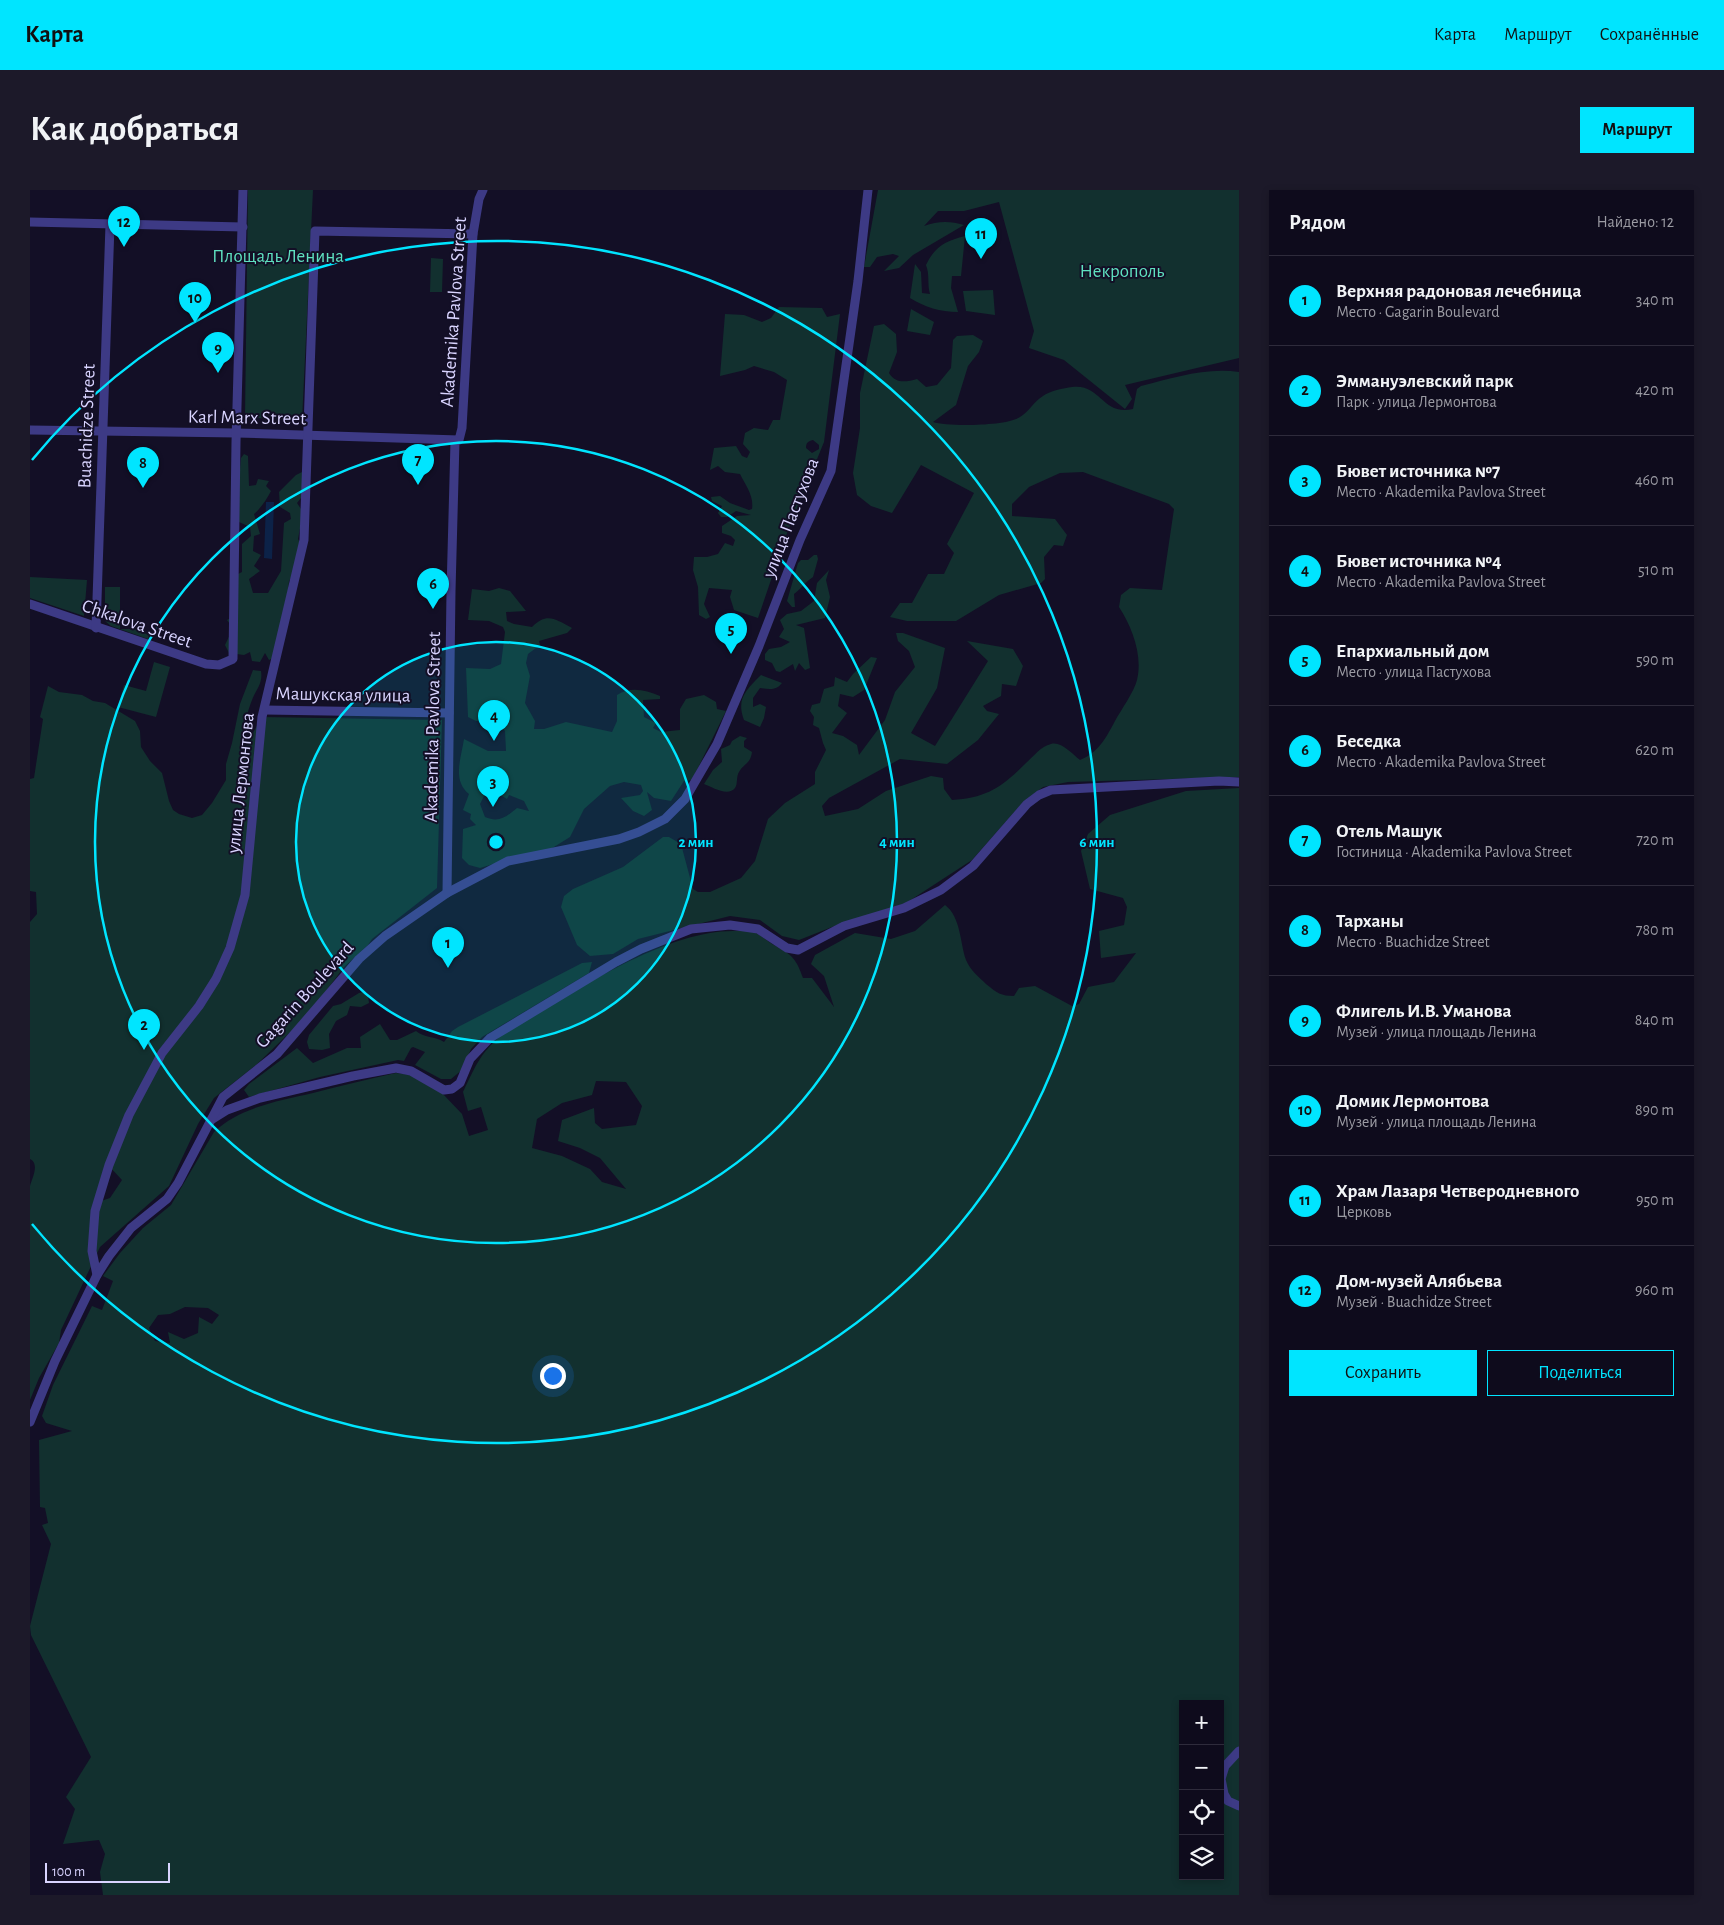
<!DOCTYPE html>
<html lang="ru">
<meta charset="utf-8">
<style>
body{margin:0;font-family:"Alegreya Sans",sans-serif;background:#1c1929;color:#f1f3f6}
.controls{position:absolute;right:15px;bottom:15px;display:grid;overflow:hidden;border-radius:0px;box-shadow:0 2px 8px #0003}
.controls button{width:45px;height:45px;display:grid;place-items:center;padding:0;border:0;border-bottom:1px solid #2e2b3b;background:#0e0b1c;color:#f1f3f6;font:25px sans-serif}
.scale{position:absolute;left:15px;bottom:12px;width:125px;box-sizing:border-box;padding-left:5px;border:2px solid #d9d4ff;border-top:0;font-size:14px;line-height:18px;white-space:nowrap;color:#d9d4ff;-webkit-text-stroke:4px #130f26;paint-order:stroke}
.you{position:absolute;left:522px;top:1185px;width:18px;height:18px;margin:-12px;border:4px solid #fff;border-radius:50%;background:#1a73e8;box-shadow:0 0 0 8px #1a73e833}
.badge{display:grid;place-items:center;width:32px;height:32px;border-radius:50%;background:#00e5ff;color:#111;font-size:16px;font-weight:700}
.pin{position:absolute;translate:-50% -41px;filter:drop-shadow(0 1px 2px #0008)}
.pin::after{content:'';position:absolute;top:26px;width:18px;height:15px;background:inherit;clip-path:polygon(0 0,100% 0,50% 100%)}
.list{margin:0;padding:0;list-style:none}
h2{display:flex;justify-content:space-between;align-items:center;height:65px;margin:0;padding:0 20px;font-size:21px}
h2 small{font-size:16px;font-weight:400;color:#9b9ba3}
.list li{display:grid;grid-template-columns:32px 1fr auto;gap:15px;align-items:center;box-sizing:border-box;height:90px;padding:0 20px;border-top:1px solid #2e2b3b}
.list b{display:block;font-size:19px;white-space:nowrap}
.list p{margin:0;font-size:16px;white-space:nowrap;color:#9b9ba3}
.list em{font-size:16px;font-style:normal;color:#9b9ba3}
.actions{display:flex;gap:10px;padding:15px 20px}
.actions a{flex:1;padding:11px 0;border:1px solid #00e5ff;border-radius:0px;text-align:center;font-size:18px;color:#00e5ff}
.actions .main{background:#00e5ff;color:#111}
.icon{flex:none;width:28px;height:28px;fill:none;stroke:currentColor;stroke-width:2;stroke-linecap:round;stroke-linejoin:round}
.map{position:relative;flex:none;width:1209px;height:1705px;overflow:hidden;border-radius:0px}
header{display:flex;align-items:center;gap:30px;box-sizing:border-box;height:70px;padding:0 25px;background:#00e5ff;color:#111}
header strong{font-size:24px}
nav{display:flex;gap:28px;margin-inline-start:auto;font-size:18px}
.intro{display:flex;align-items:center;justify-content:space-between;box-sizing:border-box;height:120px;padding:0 30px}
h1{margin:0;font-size:35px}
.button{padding:12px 22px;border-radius:0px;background:#00e5ff;color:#111;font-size:18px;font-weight:700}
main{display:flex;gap:30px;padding:0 30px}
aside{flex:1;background:#0e0b1c;border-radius:0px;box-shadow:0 2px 8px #0003}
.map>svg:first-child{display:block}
.green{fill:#12302f;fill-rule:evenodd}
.water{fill:#0c2248}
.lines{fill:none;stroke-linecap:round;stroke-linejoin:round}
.minor{stroke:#3d3a85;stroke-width:9}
.ring{fill:none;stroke:#00e5ff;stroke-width:2.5}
.labels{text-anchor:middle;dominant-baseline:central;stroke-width:4;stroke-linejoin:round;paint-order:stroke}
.park-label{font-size:19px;fill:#5fe0c0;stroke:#130f26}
.street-label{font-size:19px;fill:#d9d4ff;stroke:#130f26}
.centre{fill:#00e5ff;stroke:#130f26;stroke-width:2.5}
.ring-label{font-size:15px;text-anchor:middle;font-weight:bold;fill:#00e5ff;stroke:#130f26;stroke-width:4;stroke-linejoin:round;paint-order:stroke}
</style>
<header>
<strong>Карта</strong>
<nav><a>Карта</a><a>Маршрут</a><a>Сохранённые</a></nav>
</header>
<div class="intro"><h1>Как добраться</h1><a class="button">Маршрут</a></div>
<main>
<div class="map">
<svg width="1209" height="1705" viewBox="0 0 1209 1705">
<rect width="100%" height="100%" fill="#130f26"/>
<!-- green -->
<g class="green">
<path d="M 218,0 L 283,0 L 272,231 L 215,227 Z"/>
<path d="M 848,0 L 1209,0 L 1209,168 L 1095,195 L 1102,209 L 1095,219 L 1034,170 L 999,158 L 1004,141 L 969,12 L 934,21 L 908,21 L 894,36 C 908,31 920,31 934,35 L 883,65 L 869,78 L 854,81 L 869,66 L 863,64 L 847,67 L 840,77 L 834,77 Z"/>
<path d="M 935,46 L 931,86 L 922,86 L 921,98 L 928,122 C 910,122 895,117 880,108 L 885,74 L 891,82 L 892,103 L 900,104 C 897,94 900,85 896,75 C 905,56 916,51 935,46 Z"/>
<path d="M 401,68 L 413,69 L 412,102 L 400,102 Z"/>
<path d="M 963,100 L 965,125 L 936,121 L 933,101 Z"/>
<path d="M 749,117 L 792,118 L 797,127 L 810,124 L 794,252 L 757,343 L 728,428 L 704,420 L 700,407 L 702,400 L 679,398 L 674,414 L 680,427 L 676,429 L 669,425 L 668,397 L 663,380 L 664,367 L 677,367 L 688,364 L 695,353 L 703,356 L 705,350 L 701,346 L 692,343 L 692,336 L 707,326 L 721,325 L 706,321 L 697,327 L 691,327 L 688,323 L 692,316 L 682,311 L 681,307 L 690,306 L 700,313 L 719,320 L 722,319 C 724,306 716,296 710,284 L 695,282 L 688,276 L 680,280 L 684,258 L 706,256 L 712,266 L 717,268 L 720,262 L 713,254 L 715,243 L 724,238 L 738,240 L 743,230 L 750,230 L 757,190 L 744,182 L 724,176 L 715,180 L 690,186 L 695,124 L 714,125 L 732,132 L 741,128 ZM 783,250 L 789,255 L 789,259 L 782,263 L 776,258 C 776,253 778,251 783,250 Z"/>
<path d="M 881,119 L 904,132 L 900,145 L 877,141 Z"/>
<path d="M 854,134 L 866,144 L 867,162 L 859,183 C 866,194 876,192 887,189 L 896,197 L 907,195 L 921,178 L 923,150 L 927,146 L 943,145 L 953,151 L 949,162 L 938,176 L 926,215 L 903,232 C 918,237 978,236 990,227 C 999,222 1004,211 1013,206 C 1019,201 1034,198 1042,197 C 1071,193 1072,226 1103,219 L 1107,199 L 1111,196 C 1143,188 1176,177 1209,182 L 1209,587 L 1038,592 L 1013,597 L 994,611 L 942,670 L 876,713 L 802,737 L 769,750 L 752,746 L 730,730 L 700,726 L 608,749 L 583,764 L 560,766 L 547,755 L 531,717 L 534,706 L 543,699 L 593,677 L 633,647 L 639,647 L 651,654 L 663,699 L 668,702 L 680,702 L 711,688 L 725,671 L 738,629 L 755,613 L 785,594 L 785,582 L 796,560 L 793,553 L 789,538 L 783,535 L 784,527 L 780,521 L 782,515 L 790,513 L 794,499 L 804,496 L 805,487 L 817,492 L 823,484 L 841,467 L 847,468 L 834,500 L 823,507 L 810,504 L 808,516 L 817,523 L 802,543 L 813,546 L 827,555 L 829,565 L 855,530 L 865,502 L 885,477 L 879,461 L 868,451 L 866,443 L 873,443 L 915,458 L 907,498 L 881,543 L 905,556 L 958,471 L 937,451 L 983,459 L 993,476 L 986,496 L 972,494 L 971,506 L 953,516 L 957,521 L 969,524 L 948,550 L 917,574 L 870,569 L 799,608 L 792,616 L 795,626 L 828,619 L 856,601 L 901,586 L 913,588 L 914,599 L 922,610 C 957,608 972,597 996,573 C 1003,567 1011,556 1021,554 C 1031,551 1042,564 1050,570 C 1068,563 1076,548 1085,531 C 1091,520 1104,502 1107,490 C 1113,465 1102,437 1089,417 L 1091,405 L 1100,398 L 1132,400 L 1144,319 L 1139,314 L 1053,282 L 1030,283 L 999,297 L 982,314 L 982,326 L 1025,329 L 1037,345 L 1033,356 L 1024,355 L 1014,367 L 1015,389 L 1011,393 L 969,405 L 926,431 L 877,431 L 860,427 L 870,413 L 882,413 L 898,384 L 914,384 L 924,363 L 917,354 L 944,303 L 891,275 L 862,323 L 841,316 L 827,305 L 823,283 L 830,238 L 830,203 L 844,136 Z"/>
<path d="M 214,264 L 218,266 L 219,296 L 226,295 L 228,289 L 239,291 L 236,296 L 241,301 C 237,309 231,318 224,324 L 230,344 L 224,346 L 223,361 L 231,365 L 224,376 L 230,381 L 219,389 L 223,403 L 238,403 L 251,381 L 254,333 L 261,329 L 260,323 L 250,317 L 249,302 L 266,285 L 276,280 L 275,303 L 267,313 L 273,322 L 268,349 L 271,355 L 266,381 L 259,391 L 255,430 L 244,468 L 239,470 L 235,463 L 230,472 L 222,471 L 220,462 L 214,465 L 199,463 L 195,455 L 203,438 L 197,430 L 202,427 L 204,386 L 212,382 L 212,354 L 221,346 L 220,337 L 209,332 L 206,322 L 211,268 Z"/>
<path d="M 784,365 L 787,365 L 788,369 L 783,387 C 775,392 772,398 764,404 L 765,417 L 762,417 L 757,411 L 768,373 L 771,370 L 778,370 Z"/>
<path d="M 799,380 L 796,390 L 800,407 L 795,428 L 766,435 L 774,438 L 780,478 L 775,480 L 769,473 L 765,481 L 763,474 L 750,482 L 746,481 L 742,473 L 735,470 L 735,464 L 739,459 L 751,457 L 760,452 L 749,447 L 754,439 L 750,430 L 757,424 L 771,421 L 784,411 L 787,393 Z"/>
<path d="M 0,387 L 57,390 L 54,426 L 0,408 Z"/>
<path d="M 75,397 L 90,397 L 90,439 L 115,439 L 114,443 L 119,445 L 118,449 L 81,436 L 75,431 Z"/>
<path d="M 469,398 L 480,401 L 496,421 L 476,422 L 477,431 L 484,434 L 502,437 C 517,422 525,429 542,438 L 537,443 L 509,451 L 510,455 L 498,464 L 496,473 L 500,486 L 495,513 L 505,531 L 504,539 L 514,539 L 536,532 L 582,542 L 587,531 L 587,505 C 601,496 615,500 630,506 L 630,509 L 613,510 L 614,527 L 626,533 L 623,538 L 631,542 L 650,540 L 650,519 L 656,509 L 674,505 L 686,512 L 687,519 L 696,521 L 662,590 L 654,591 L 641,611 L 624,608 L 617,602 L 622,620 L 614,626 L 603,621 L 591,608 L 610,605 L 613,601 L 611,595 L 594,592 L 580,596 L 554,619 L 540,647 L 524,657 L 504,666 L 477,670 L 450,678 L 439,675 L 432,668 L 433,639 L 446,635 L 440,629 L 441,624 L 433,620 L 439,604 C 422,590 431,569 434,549 L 458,561 L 476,561 L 475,541 L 467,532 L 446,531 L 438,527 L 436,478 L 460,479 L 471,474 L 475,442 L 473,437 L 459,431 L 438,430 L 442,399 L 459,401 ZM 467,603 L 477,609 L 479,605 L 494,611 L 499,621 L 487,618 C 476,627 469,633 455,627 L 450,614 L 455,604 Z"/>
<path d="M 124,472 L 140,477 L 126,527 L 88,517 L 94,495 L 116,501 Z"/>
<path d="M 223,480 L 231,481 C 233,494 226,499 222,510 C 216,525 213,542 215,557 L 232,527 L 412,530 L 407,698 L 342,749 L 338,755 L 314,777 L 278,825 L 226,875 L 184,908 L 168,934 L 139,996 L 70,1057 L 31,1140 L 29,1153 L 9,1188 L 0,1210 L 0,996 C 2,988 10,974 0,969 L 0,732 L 7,724 L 6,702 L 0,701 L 0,589 L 4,588 L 13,529 L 10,527 L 18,496 L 29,502 L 52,505 L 63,511 L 75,513 L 105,531 L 110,541 L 111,557 L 120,571 L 132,583 L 139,611 L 143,620 L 149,624 L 162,628 L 172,625 L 182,613 L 196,590 L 196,574 L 202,553 L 210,514 ZM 79,976 L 92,990 L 80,1008 L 71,1011 Z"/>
<path d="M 731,485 L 752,493 C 746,501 739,499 730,498 L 723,508 L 723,517 L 730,514 L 736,517 L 734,528 L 730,537 L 714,530 C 706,509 716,500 731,485 Z"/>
<path d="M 710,546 L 717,548 L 714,551 L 714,557 L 722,562 C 720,575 714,573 709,582 C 706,586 708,594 705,598 C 698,607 682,597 674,594 L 683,580 L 692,572 L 691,559 L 700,555 L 702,551 Z"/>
<path d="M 1209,598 L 1209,1705 L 73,1705 L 70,1682 L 75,1664 L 69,1650 L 33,1654 L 45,1619 L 36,1607 L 61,1567 L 1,1445 L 0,1436 L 21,1354 L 12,1335 L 18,1333 L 15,1318 L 10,1317 L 9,1250 L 42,1241 L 16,1233 L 12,1226 L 23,1195 L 62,1116 L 72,1120 L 83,1091 L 73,1086 L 90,1063 L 113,1038 L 141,1015 L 184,942 C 210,917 249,911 283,903 C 310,896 338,889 366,883 L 381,885 L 412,903 L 432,924 L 439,946 L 458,940 L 451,917 L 438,921 L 433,902 C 446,875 450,863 474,843 C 536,807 634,739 706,741 C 711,741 717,740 721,741 C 729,743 737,751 744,755 C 762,765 766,768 773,788 L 782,788 L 804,817 L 794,786 L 781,774 L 785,765 L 825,743 L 861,749 L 885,741 L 915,715 C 931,727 930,753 936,770 C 940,780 949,787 956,794 C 967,803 971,806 984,806 L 989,798 L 1005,796 L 1042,816 L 1049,814 L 1058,797 L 1084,792 L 1106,763 L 1071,768 L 1069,741 L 1094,735 L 1097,717 L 1093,708 L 1060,699 L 1051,661 L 1058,644 L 1080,625 L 1156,601 ZM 566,891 L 596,892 L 612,916 L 606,935 L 572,939 L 565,933 L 564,918 L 532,930 L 528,951 L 550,958 L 570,968 L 596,999 L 572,992 L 560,979 L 532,966 L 502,958 L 507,929 L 532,913 L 562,905 ZM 155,1117 L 178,1118 L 189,1125 L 182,1134 L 169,1127 L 168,1143 L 154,1149 L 138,1142 L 140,1153 L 125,1151 L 119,1138 L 128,1125 L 140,1124 ZM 1153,1514 L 1190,1514 L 1190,1686 L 1153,1686 Z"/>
<path d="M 562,772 L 559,783 L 452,847 L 441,859 L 432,880 L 421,889 L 411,889 L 385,875 L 395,862 L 383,857 L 381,858 L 374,871 L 368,870 L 290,887 L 219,907 L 214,900 L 219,894 L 267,858 L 283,873 L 317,858 L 331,858 L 330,847 L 350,834 L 360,850 L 367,850 L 386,841 C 394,848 405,846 414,852 L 422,841 L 428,837 L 552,773 Z"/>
<path d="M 333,802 L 338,806 L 339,813 L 331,817 L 320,816 L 317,825 L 306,831 L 299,844 L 300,858 L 292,860 L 279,859 L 277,852 L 279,845 L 303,816 L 311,814 L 329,803 Z"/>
</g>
<!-- water -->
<path class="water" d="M 236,312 L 244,312 L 242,369 L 234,368 Z"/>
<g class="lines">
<!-- minor -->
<g class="minor">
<path d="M 0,32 L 213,37"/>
<path d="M 0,240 L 207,243 L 429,250 L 432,238 L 443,44 L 449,9 L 453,0"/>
<path d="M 0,414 L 176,474 L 189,475 L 203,469 L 206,252 L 213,0"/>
<path d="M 66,438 L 80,35"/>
<path d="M 235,520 L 419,523"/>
<path d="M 417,703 L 421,401 L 425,251"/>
<path d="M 181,930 L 197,920 L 230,908 L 323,886 L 366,878 L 381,881 L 414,900 L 422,899 L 430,893 L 440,869 L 460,848 L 586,772 L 611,759 L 661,739 L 700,735 L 728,739 L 757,758 L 768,760 L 814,736 L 874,718 L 911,700 L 943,676 L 997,614 L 1009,605 L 1021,600 L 1189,591 L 1209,592"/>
<path d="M 67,1085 L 62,1061 L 65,1021 L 79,975 L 99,925 L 132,863 L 169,816 L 186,789 L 200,758 L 215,705 L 232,527 L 274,350 L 285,41 L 443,44"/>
<path d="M 0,1232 L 25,1171 L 67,1085 L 79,1066 L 101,1038 L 137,1009 L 148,993 L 193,907 L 247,864 L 329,769 L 355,746 L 417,703 L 478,671 L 589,649 L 609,642 L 635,629 L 655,609 L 687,554 L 729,456 L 770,350 L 801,281 L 828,91 L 838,0"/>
<path d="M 1209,1561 L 1195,1576 L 1191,1589 L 1194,1604 L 1198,1611 L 1209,1616"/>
</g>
</g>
<!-- distance rings -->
<circle cx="466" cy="652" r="200" fill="#00e5ff" fill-opacity=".12"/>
<g class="ring">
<circle cx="466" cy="652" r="200"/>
<circle cx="466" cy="652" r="401"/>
<path d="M2 270A601 601 0 1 1 2 1034"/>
</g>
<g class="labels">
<!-- park labels -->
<g class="park-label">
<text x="248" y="66">Площадь Ленина</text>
<text x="1092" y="81">Некрополь</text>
</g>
<!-- street labels -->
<g class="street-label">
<text transform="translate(424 122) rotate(-86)">Akademika Pavlova Street</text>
<text transform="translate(217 228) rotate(1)">Karl Marx Street</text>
<text transform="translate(57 236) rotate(-88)">Buachidze Street</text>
<text transform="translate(761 328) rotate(-69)">улица Пастухова</text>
<text transform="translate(107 434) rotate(19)">Chkalova Street</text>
<text transform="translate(313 505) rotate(1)">Машукская улица</text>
<text transform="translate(403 537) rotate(-89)">Akademika Pavlova Street</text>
<text transform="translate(211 593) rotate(-84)">улица Лермонтова</text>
<text transform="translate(275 805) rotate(-48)">Gagarin Boulevard</text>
</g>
</g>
<circle cx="466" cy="652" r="8" class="centre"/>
<g class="ring-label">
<text x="666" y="657">2 мин</text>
<text x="867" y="657">4 мин</text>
<text x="1067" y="657">6 мин</text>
</g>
</svg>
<div class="controls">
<button>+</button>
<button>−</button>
<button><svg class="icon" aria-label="locate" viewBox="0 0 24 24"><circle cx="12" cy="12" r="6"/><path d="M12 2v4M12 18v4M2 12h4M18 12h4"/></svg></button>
<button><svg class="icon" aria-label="layers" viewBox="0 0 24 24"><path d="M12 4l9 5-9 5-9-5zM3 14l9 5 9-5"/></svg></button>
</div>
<div class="scale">100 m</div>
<div class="you"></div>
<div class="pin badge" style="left:418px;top:778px">1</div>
<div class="pin badge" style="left:114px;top:860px">2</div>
<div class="pin badge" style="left:463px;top:617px">3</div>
<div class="pin badge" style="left:464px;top:551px">4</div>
<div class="pin badge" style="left:701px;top:464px">5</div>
<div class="pin badge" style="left:403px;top:419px">6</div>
<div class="pin badge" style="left:388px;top:295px">7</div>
<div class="pin badge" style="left:113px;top:298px">8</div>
<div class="pin badge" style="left:188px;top:183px">9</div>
<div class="pin badge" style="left:165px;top:133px">10</div>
<div class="pin badge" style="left:951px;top:69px">11</div>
<div class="pin badge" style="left:94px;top:57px">12</div>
</div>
<aside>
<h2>Рядом<small>Найдено: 12</small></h2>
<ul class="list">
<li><span class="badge">1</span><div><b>Верхняя радоновая лечебница</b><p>Место · Gagarin Boulevard</p></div><em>340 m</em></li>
<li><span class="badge">2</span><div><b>Эммануэлевский парк</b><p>Парк · улица Лермонтова</p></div><em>420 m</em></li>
<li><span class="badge">3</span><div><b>Бювет источника №7</b><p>Место · Akademika Pavlova Street</p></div><em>460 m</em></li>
<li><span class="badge">4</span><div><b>Бювет источника №4</b><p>Место · Akademika Pavlova Street</p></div><em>510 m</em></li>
<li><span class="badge">5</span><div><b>Епархиальный дом</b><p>Место · улица Пастухова</p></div><em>590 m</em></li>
<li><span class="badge">6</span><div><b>Беседка</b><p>Место · Akademika Pavlova Street</p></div><em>620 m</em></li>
<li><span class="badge">7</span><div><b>Отель Машук</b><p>Гостиница · Akademika Pavlova Street</p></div><em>720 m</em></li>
<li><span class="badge">8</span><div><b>Тарханы</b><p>Место · Buachidze Street</p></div><em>780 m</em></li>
<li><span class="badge">9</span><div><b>Флигель И.В. Уманова</b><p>Музей · улица площадь Ленина</p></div><em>840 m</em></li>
<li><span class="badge">10</span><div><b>Домик Лермонтова</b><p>Музей · улица площадь Ленина</p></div><em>890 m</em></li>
<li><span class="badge">11</span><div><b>Храм Лазаря Четверодневного</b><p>Церковь</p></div><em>950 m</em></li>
<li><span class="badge">12</span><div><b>Дом-музей Алябьева</b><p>Музей · Buachidze Street</p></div><em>960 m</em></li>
</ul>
<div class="actions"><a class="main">Сохранить</a><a>Поделиться</a></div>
</aside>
</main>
